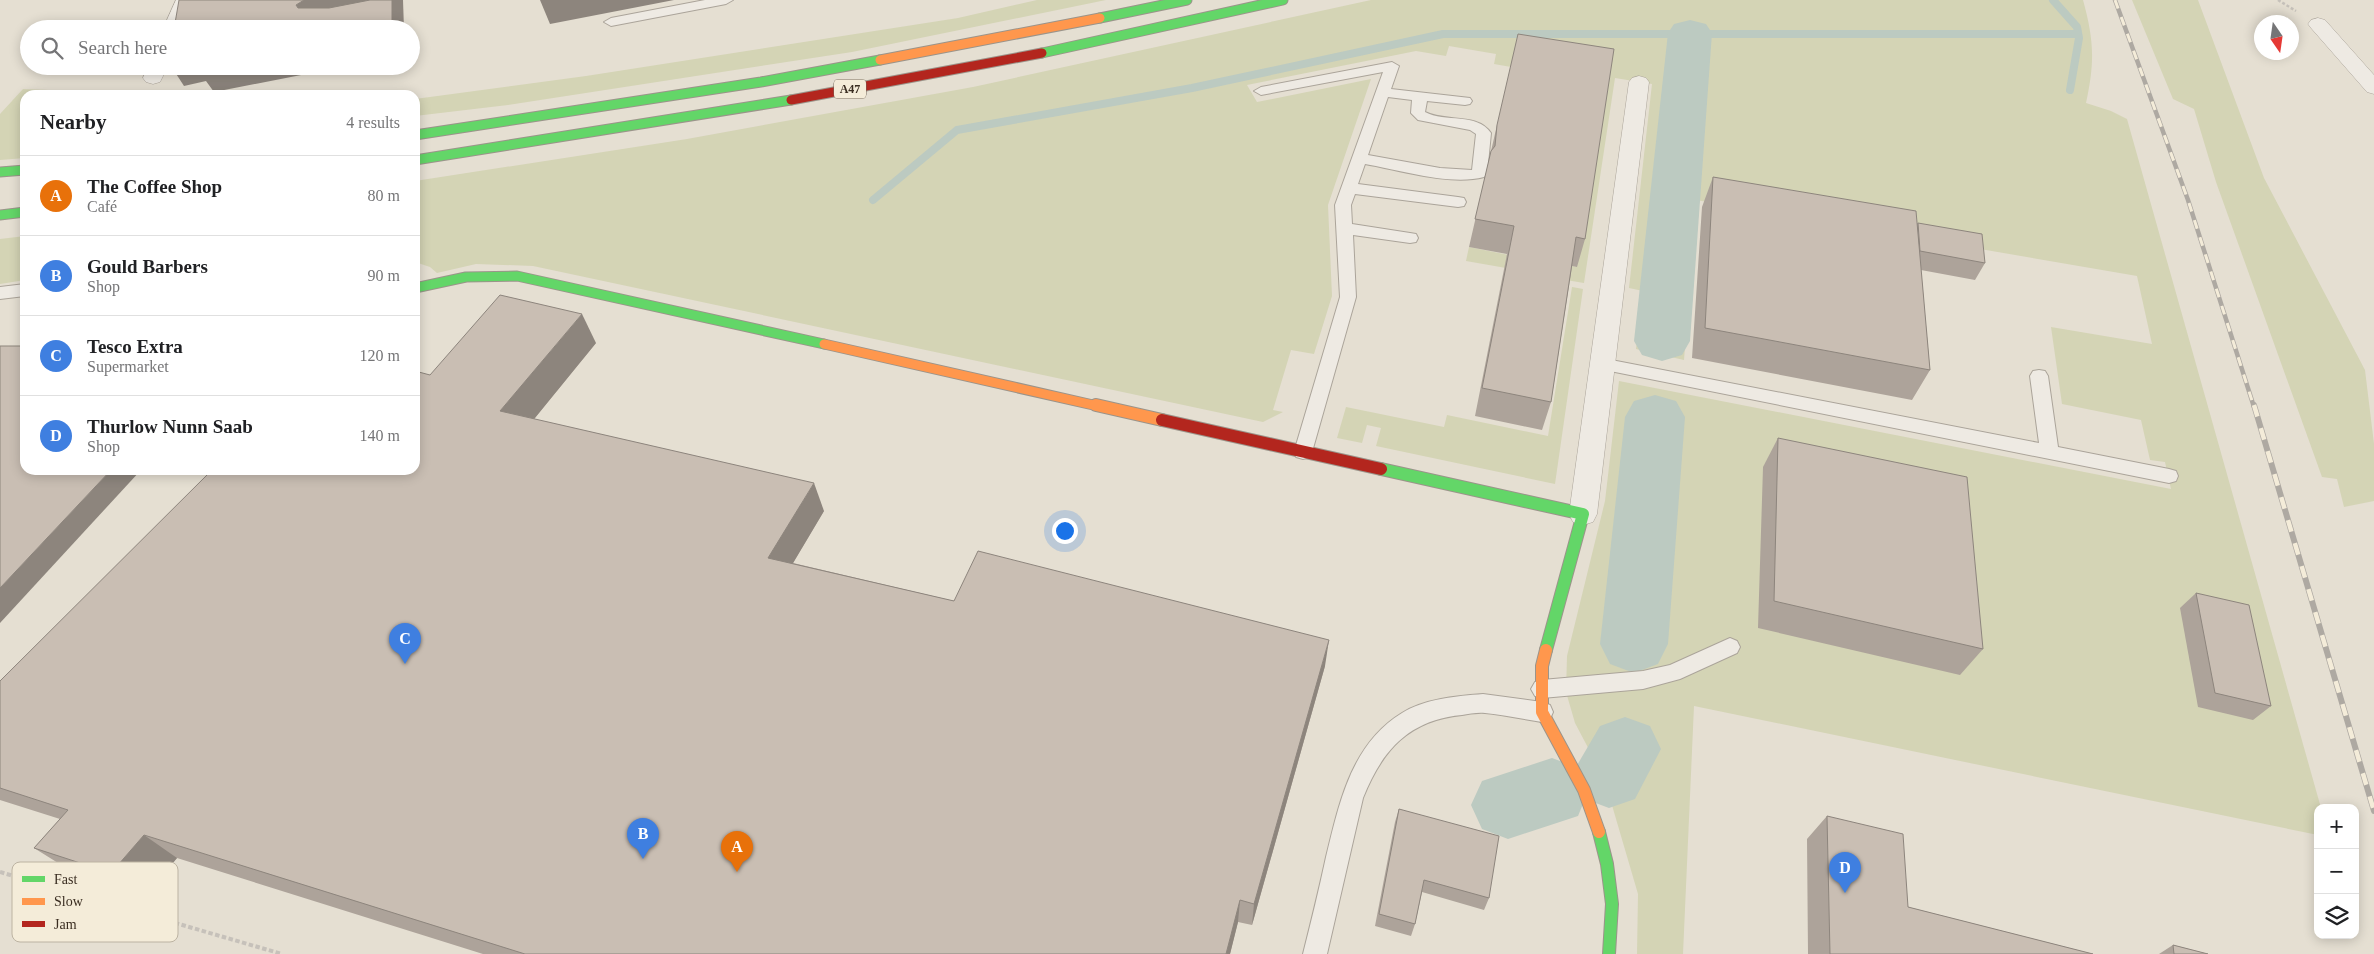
<!DOCTYPE html>
<meta charset="utf-8">
<style>
body{margin:0;font-family:"Times New Roman",serif;background:#f6f6f6;color:#202124}
.controls{position:absolute;right:15px;bottom:15px;display:grid;overflow:hidden;border-radius:10px;box-shadow:0 2px 12px #0003}
.controls button{width:45px;height:45px;display:grid;place-items:center;padding:0;border:0;border-bottom:1px solid #e0e0e0;background:#fff;color:#202124;font:25px sans-serif}
.compass{position:absolute;left:2254px;top:15px;width:45px;height:45px;border-radius:50%;background:#fff;box-shadow:0 2px 12px #0003;rotate:167deg}
.you{position:absolute;left:1064px;top:530px;width:18px;height:18px;margin:-12px;border:4px solid #fff;border-radius:50%;background:#1a73e8;box-shadow:0 0 0 8px #1a73e833}
.badge{display:grid;place-items:center;width:32px;height:32px;border-radius:50%;background:#1a73e8;color:#fff;font-size:16px;font-weight:700}
.pin{position:absolute;translate:-50% -41px;filter:drop-shadow(0 1px 2px #0008)}
.pin::after{content:'';position:absolute;top:26px;width:18px;height:15px;background:inherit;clip-path:polygon(0 0,100% 0,50% 100%)}
.list{margin:0;padding:0;list-style:none}
h2{display:flex;justify-content:space-between;align-items:center;height:65px;margin:0;padding:0 20px;font-size:21px}
h2 small{font-size:16px;font-weight:400;color:#757577}
.list li{display:grid;grid-template-columns:32px 1fr auto;gap:15px;align-items:center;box-sizing:border-box;height:80px;padding:0 20px;border-top:1px solid #e0e0e0}
.list b{display:block;font-size:19px;white-space:nowrap}
.list p{margin:0;font-size:16px;white-space:nowrap;color:#757577}
.list em{font-size:16px;font-style:normal;color:#757577}
.icon{flex:none;width:28px;height:28px;fill:none;stroke:currentColor;stroke-width:2;stroke-linecap:round;stroke-linejoin:round}
.map{position:relative;flex:none;width:2374px;height:954px;overflow:hidden}
.search{position:absolute;background:#fff;box-shadow:0 2px 12px #0003;left:20px;top:20px;width:400px;height:55px;display:flex;align-items:center;gap:12px;box-sizing:border-box;padding:0 18px;border-radius:28px;color:#757577;font-size:19px}
.panel{position:absolute;background:#fff;box-shadow:0 2px 12px #0003;left:20px;top:90px;width:400px;height:385px;border-radius:15px}
.map>svg:first-child{display:block}
.green{fill:#d4d4b5}
.lines{fill:none;stroke-linecap:round;stroke-linejoin:round}
.stream{stroke:#bccac1;stroke-width:8}
.river{fill:#bccac1;fill-rule:evenodd}
.lane-casing{stroke:#aba49a;stroke-width:2}
.street-casing{stroke:#aba49a;stroke-width:1}
.fast-far1-casing{stroke:#9b948a;stroke-width:11}
.fast-casing{stroke:#9b948a;stroke-width:14}
.slow-far1-casing{stroke:#9b948a;stroke-width:11}
.slow-casing{stroke:#9b948a;stroke-width:14}
.jam-far1-casing{stroke:#9b948a;stroke-width:11}
.jam-casing{stroke:#9b948a;stroke-width:14}
.path-far1{stroke:#c6c1ba;stroke-width:2.5;stroke-dasharray:3 2;stroke-linecap:butt}
.path{stroke:#c6c1ba;stroke-width:4;stroke-dasharray:4.5 2.5;stroke-linecap:butt}
.lane{fill:#eeeae3;fill-rule:evenodd}
.street{fill:#eeeae3;fill-rule:evenodd}
.fast-far1{stroke:#63d668;stroke-width:9}
.fast{stroke:#63d668;stroke-width:12}
.slow-far1{stroke:#ff974d;stroke-width:9}
.slow{stroke:#ff974d;stroke-width:12}
.jam-far1{stroke:#b3261e;stroke-width:9}
.jam{stroke:#b3261e;stroke-width:12}
.rail-far1-casing{stroke:#aea9a2;stroke-width:4.5}
.rail-casing{stroke:#aea9a2;stroke-width:6}
.rail-far1{stroke:#f4ecd9;stroke-width:3;stroke-dasharray:9;stroke-linecap:butt}
.rail{stroke:#f4ecd9;stroke-width:4.5;stroke-dasharray:12;stroke-linecap:butt}
.wall{fill:#ada39a}
.shaded-wall{fill:#8d857d}
.building{fill:#c9beb3;stroke:#8d857d}
.labels{text-anchor:middle;dominant-baseline:central;stroke-width:4.5;stroke-linejoin:round;paint-order:stroke}
.shield{fill:#f4ecd9;stroke:#726658;stroke-width:1}
.shield-label{font-size:12px;font-weight:bold;fill:#3a2d21}
.key{fill:#f4ecd9;stroke:#bcb3a2;stroke-width:1}
.key-label{font-size:14px;fill:#3a2d21}
</style>
<div class="map">
<svg width="2374" height="954" viewBox="0 0 2374 954">
<rect width="100%" height="100%" fill="#e5dfd2"/>
<!-- green -->
<g class="green">
<path d="M 1037,0 L 1106,0 L 852,52 L 508,105 L 415,116 L 415,99 L 586,76 L 958,18 Z"/>
<path d="M 1371,0 L 2083,0 C 2094,40 2095,62 2086,103 L 2111,111 L 2127,119 L 2321,808 L 2318,808 L 2318,835 L 1694,706 L 1683,954 L 1637,954 L 1638,894 L 1604,778 L 1575,723 L 1566,692 L 1567,656 L 1605,501 L 1619,381 L 2171,489 L 2165,462 L 2150,460 L 2141,420 L 2062,404 L 2051,327 L 2152,344 L 2137,276 L 1696,200 L 1684,360 L 1636,349 L 1643,291 L 1629,288 L 1652,84 L 1615,78 L 1584,283 L 1566,280 L 1569,265 L 1577,267 L 1511,67 L 1494,64 L 1496,54 L 1449,46 L 1446,56 L 1416,51 L 1247,85 L 1257,102 L 1371,79 L 1328,205 L 1332,296 L 1314,354 L 1291,350 L 1273,410 L 1283,412 L 1263,422 L 533,266 L 476,264 L 437,273 L 430,267 L 415,262 L 415,181 L 687,139 L 973,87 Z"/>
<path d="M 2132,0 L 2198,0 L 2264,178 L 2365,370 L 2374,444 L 2374,501 L 2344,507 L 2337,479 L 2322,477 L 2216,182 L 2194,109 L 2173,99 Z"/>
<path d="M 23,89 L 74,91 L 72,94 L 110,95 L 25,95 L 25,158 L 0,160 L 0,114 Z"/>
<path d="M 25,236 L 25,280 L 0,284 L 0,239 Z"/>
<path d="M 1469,247 L 1509,255 L 1506,268 L 1466,261 Z"/>
<path d="M 1572,287 L 1583,289 L 1555,484 L 1376,446 L 1381,428 L 1367,425 L 1362,443 L 1337,438 L 1346,407 L 1444,427 L 1447,415 L 1548,436 Z"/>
</g>
<g class="lines">
<!-- stream -->
<g class="stream">
<path d="M 2053,0 L 2077,27 L 2079,38 L 2070,90"/>
<path d="M 873,200 L 957,130 L 1192,88 L 1443,34 L 2078,34"/>
</g>
<!-- river -->
<g class="river">
<path d="M 1690,20 L 1706,24 L 1712,33 L 1690,341 L 1682,355 L 1662,361 L 1642,355 L 1634,341 L 1668,33 L 1674,24 Z"/>
<path d="M 1655,395 L 1676,401 L 1685,417 L 1668,644 L 1658,664 L 1634,673 L 1610,664 L 1600,644 L 1625,417 L 1634,401 Z"/>
<path d="M 1625,717 L 1650,726 L 1661,749 L 1635,799 L 1609,808 L 1585,799 L 1578,816 L 1508,839 L 1482,829 L 1471,805 L 1482,781 L 1552,758 L 1576,767 L 1600,726 Z"/>
</g>
<defs>
<g id="lane">
<path d="M 705,0 L 733,0 L 726,4 L 611,26 L 604,22 L 611,18 Z"/>
<path d="M 1392,62 L 1399,66 L 1391,89 L 1470,98 L 1472,101 L 1470,104 L 1465,105 L 1427,101 L 1425,112 C 1445,123 1477,112 1491,133 L 1487,174 L 1484,177 C 1450,186 1400,170 1365,164 L 1358,184 L 1458,197 L 1464,198 L 1466,202 L 1464,206 L 1458,207 L 1355,194 L 1351,205 L 1352,224 L 1410,233 L 1416,234 L 1418,238 L 1416,242 L 1410,243 L 1353,235 L 1356,297 L 1312,452 L 1310,457 L 1303,459 L 1296,457 L 1294,452 L 1340,297 L 1335,205 L 1383,72 L 1261,95 L 1254,91 L 1261,87 ZM 1388,97 L 1412,100 L 1411,113 L 1418,120 L 1470,130 L 1476,134 L 1472,170 L 1440,168 L 1368,155 Z"/>
<path d="M 25,284 L 25,296 L 0,299 L 0,287 Z"/>
<path d="M 1601,358 L 2039,443 L 2030,376 L 2033,371 L 2039,370 L 2045,371 L 2048,376 L 2058,447 L 2169,469 L 2176,471 L 2178,476 L 2176,481 L 2169,483 L 1595,368 L 1592,364 L 1595,360 Z"/>
<path d="M 1730,638 L 1737,641 L 1740,647 L 1737,653 L 1680,679 L 1643,689 L 1542,698 L 1535,696 L 1531,689 L 1535,682 L 1542,680 L 1643,671 L 1670,665 Z"/>
<path d="M 1483,694 L 1542,702 L 1550,705 L 1553,712 L 1550,719 L 1542,722 C 1523,719 1504,715 1485,713 C 1478,712 1469,714 1462,715 C 1409,720 1382,750 1363,798 L 1327,954 L 1303,954 C 1311,922 1319,890 1326,857 C 1339,804 1351,744 1402,713 C 1424,699 1457,696 1483,694 Z"/>
</g>
<g id="street">
<path d="M 176,0 L 196,0 L 183,29 L 163,29 Z"/>
<path d="M 2318,18 L 2325,20 L 2374,75 L 2374,94 L 2367,92 L 2311,28 L 2308,24 L 2311,20 Z"/>
<path d="M 148,66 L 168,66 L 160,82 L 153,84 L 146,82 L 143,78 Z"/>
<path d="M 1639,76 L 1646,78 L 1649,82 L 1597,514 L 1593,522 L 1583,525 L 1573,522 L 1569,514 L 1629,82 L 1632,78 Z"/>
</g>
<g id="fast-far1">
<path d="M 1100,18 L 1187,0"/>
<path d="M 1042,53 L 1283,0"/>
<path d="M 415,135 L 761,82 L 880,60"/>
<path d="M 415,160 L 791,100"/>
<path d="M 0,172 L 25,170"/>
<path d="M 0,215 L 25,212"/>
<path d="M 415,288 L 466,277 L 517,276 L 824,344"/>
</g>
<g id="fast">
<path d="M 1381,469 L 1583,514 L 1546,650"/>
<path d="M 1599,832 L 1607,864 L 1612,904 L 1609,954"/>
</g>
<g id="slow-far1">
<path d="M 880,60 L 1100,18"/>
<path d="M 824,344 L 1102,407"/>
</g>
<g id="slow">
<path d="M 1096,405 L 1162,420"/>
<path d="M 1546,650 L 1542,666 L 1542,712 L 1584,790 L 1599,832"/>
</g>
<path id="jam-far1" d="M 791,100 L 1042,53"/>
<path id="jam" d="M 1162,420 L 1381,469"/>
</defs>
<!-- lane casing -->
<use href="#lane" class="lane-casing"/>
<!-- street casing -->
<use href="#street" class="street-casing"/>
<!-- fast-far1 casing -->
<use href="#fast-far1" class="fast-far1-casing"/>
<!-- fast casing -->
<use href="#fast" class="fast-casing"/>
<!-- slow-far1 casing -->
<use href="#slow-far1" class="slow-far1-casing"/>
<!-- slow casing -->
<use href="#slow" class="slow-casing"/>
<!-- jam-far1 casing -->
<use href="#jam-far1" class="jam-far1-casing"/>
<!-- jam casing -->
<use href="#jam" class="jam-casing"/>
<!-- path-far1 -->
<path class="path-far1" d="M 2278,0 L 2296,11"/>
<!-- path -->
<path class="path" d="M 0,872 L 282,954"/>
<!-- lane -->
<use href="#lane" class="lane"/>
<!-- street -->
<use href="#street" class="street"/>
<!-- fast-far1 -->
<use href="#fast-far1" class="fast-far1"/>
<!-- fast -->
<use href="#fast" class="fast"/>
<!-- slow-far1 -->
<use href="#slow-far1" class="slow-far1"/>
<!-- slow -->
<use href="#slow" class="slow"/>
<!-- jam-far1 -->
<use href="#jam-far1" class="jam-far1"/>
<!-- jam -->
<use href="#jam" class="jam"/>
<defs>
<path id="rail-far1" d="M 2115,0 L 2188,200 L 2254,407"/>
<path id="rail" d="M 2254,405 L 2374,811"/>
</defs>
<!-- rail-far1 casing -->
<use href="#rail-far1" class="rail-far1-casing"/>
<!-- rail casing -->
<use href="#rail" class="rail-casing"/>
<!-- rail-far1 -->
<use href="#rail-far1" class="rail-far1"/>
<!-- rail -->
<use href="#rail" class="rail"/>
</g>
<!-- wall -->
<g class="wall">
<path d="M 1497,125 L 1585,239 L 1577,267 L 1572,266 L 1551,402 L 1542,430 L 1475,416 L 1507,254 L 1469,247 Z"/>
<path d="M 1713,177 L 1917,223 L 1985,263 L 1975,280 L 1921,270 L 1930,370 L 1912,400 L 1692,358 L 1702,207 Z"/>
<path d="M 596,343 L 534,419 L 824,511 L 793,563 L 954,601 L 1325,666 L 1252,925 L 1238,922 L 1230,954 L 483,954 L 177,858 L 146,895 L 71,871 L 34,848 L 60,819 L 0,800 L 0,681 L 430,375 Z"/>
<path d="M 1778,438 L 1983,649 L 1960,675 L 1758,628 L 1763,467 Z"/>
<path d="M 2196,593 L 2271,706 L 2253,720 L 2198,707 L 2180,608 Z"/>
<path d="M 1399,809 L 1489,898 L 1484,910 L 1422,892 L 1415,924 L 1411,936 L 1375,926 L 1395,822 Z"/>
<path d="M 1827,816 L 1908,907 L 2093,954 L 1808,954 L 1807,839 Z"/>
<path d="M 2173,945 L 2208,954 L 2159,954 Z"/>
</g>
<!-- shaded-wall -->
<g class="shaded-wall">
<path d="M 304,0 L 385,0 L 309,29 L 296,5 Z"/>
<path d="M 392,0 L 403,0 L 404,29 L 392,29 Z"/>
<path d="M 540,0 L 674,0 L 550,24 Z"/>
<path d="M 171,66 L 347,66 L 214,92 L 206,81 L 184,86 Z"/>
<path d="M 582,314 L 596,343 L 517,440 L 500,411 Z"/>
<path d="M 111,470 L 141,470 L 0,623 L 0,588 Z"/>
<path d="M 814,483 L 824,511 L 780,585 L 768,558 Z"/>
<path d="M 1329,640 L 1325,666 L 1252,925 L 1254,904 Z"/>
<path d="M 144,835 L 177,858 L 146,895 L 111,873 Z"/>
<path d="M 1240,900 L 1238,922 L 1230,954 L 1226,954 Z"/>
</g>
<!-- building -->
<g class="building">
<path d="M 179,0 L 304,0 L 296,5 L 298,8 L 329,8 L 370,0 L 392,0 L 392,29 L 174,29 Z"/>
<path d="M 1518,34 L 1614,49 L 1585,239 L 1576,237 L 1551,402 L 1482,388 L 1514,226 L 1475,219 L 1491,151 L 1495,146 L 1497,125 Z"/>
<path d="M 198,66 L 211,66 L 198,69 Z"/>
<path d="M 1713,177 L 1916,211 L 1930,370 L 1705,328 Z"/>
<path d="M 1918,223 L 1982,234 L 1985,263 L 1920,251 Z"/>
<path d="M 500,295 L 582,314 L 500,411 L 814,483 L 768,558 L 954,601 L 978,551 L 1329,640 L 1254,904 L 1240,900 L 1226,954 L 525,954 L 144,835 L 111,873 L 34,848 L 68,810 L 0,788 L 0,681 L 212,470 L 415,470 L 415,371 L 430,375 Z"/>
<path d="M 0,346 L 25,346 L 25,470 L 111,470 L 0,588 Z"/>
<path d="M 1778,438 L 1967,477 L 1983,649 L 1774,601 Z"/>
<path d="M 2196,593 L 2249,605 L 2271,706 L 2215,693 Z"/>
<path d="M 1399,809 L 1499,836 L 1489,898 L 1424,880 L 1415,924 L 1379,914 Z"/>
<path d="M 1827,816 L 1903,834 L 1908,907 L 2093,954 L 1830,954 Z"/>
<path d="M 2173,945 L 2208,954 L 2174,954 Z"/>
</g>
<g class="labels">
<!-- shield labels -->
<rect class="shield" x="834" y="79.5" width="32" height="19" rx="4"/>
<g class="shield-label">
<text x="850" y="89">A47</text>
</g>
</g>
<!-- legend -->
<rect x="12" y="862" width="166" height="80" rx="8" class="key"/>
<rect x="22" y="876" width="23" height="6" fill="#63d668"/>
<rect x="22" y="898" width="23" height="7" fill="#ff974d"/>
<rect x="22" y="921" width="23" height="6" fill="#b3261e"/>
<g class="key-label">
<text x="54" y="884">Fast</text>
<text x="54" y="906">Slow</text>
<text x="54" y="929">Jam</text>
</g>
</svg>
<div class="controls">
<button>+</button>
<button>−</button>
<button><svg class="icon" aria-label="layers" viewBox="0 0 24 24"><path d="M12 4l9 5-9 5-9-5zM3 14l9 5 9-5"/></svg></button>
</div>
<svg class="compass" viewBox="-18 -18 36 36"><path d="M0-13l5 13h-10z" fill="#e53935"/><path d="M0 13l5-13h-10z" fill="#757577"/></svg>
<div class="you"></div>
<div class="pin badge" style="left:737px;top:872px;background:#e8710a">A</div>
<div class="pin badge" style="left:643px;top:859px;background:#3f7fe0">B</div>
<div class="pin badge" style="left:405px;top:664px;background:#3f7fe0">C</div>
<div class="pin badge" style="left:1845px;top:893px;background:#3f7fe0">D</div>
<div class="search"><svg class="icon" aria-label="search" viewBox="0 0 24 24"><circle cx="10" cy="10" r="6"/><path d="M15 15l6 6"/></svg>Search here</div>
<section class="panel">
<h2>Nearby<small>4 results</small></h2>
<ul class="list">
<li><span class="badge" style="background:#e8710a">A</span><div><b>The Coffee Shop</b><p>Café</p></div><em>80 m</em></li>
<li><span class="badge" style="background:#3f7fe0">B</span><div><b>Gould Barbers</b><p>Shop</p></div><em>90 m</em></li>
<li><span class="badge" style="background:#3f7fe0">C</span><div><b>Tesco Extra</b><p>Supermarket</p></div><em>120 m</em></li>
<li><span class="badge" style="background:#3f7fe0">D</span><div><b>Thurlow Nunn Saab</b><p>Shop</p></div><em>140 m</em></li>
</ul>
</section>
</div>
